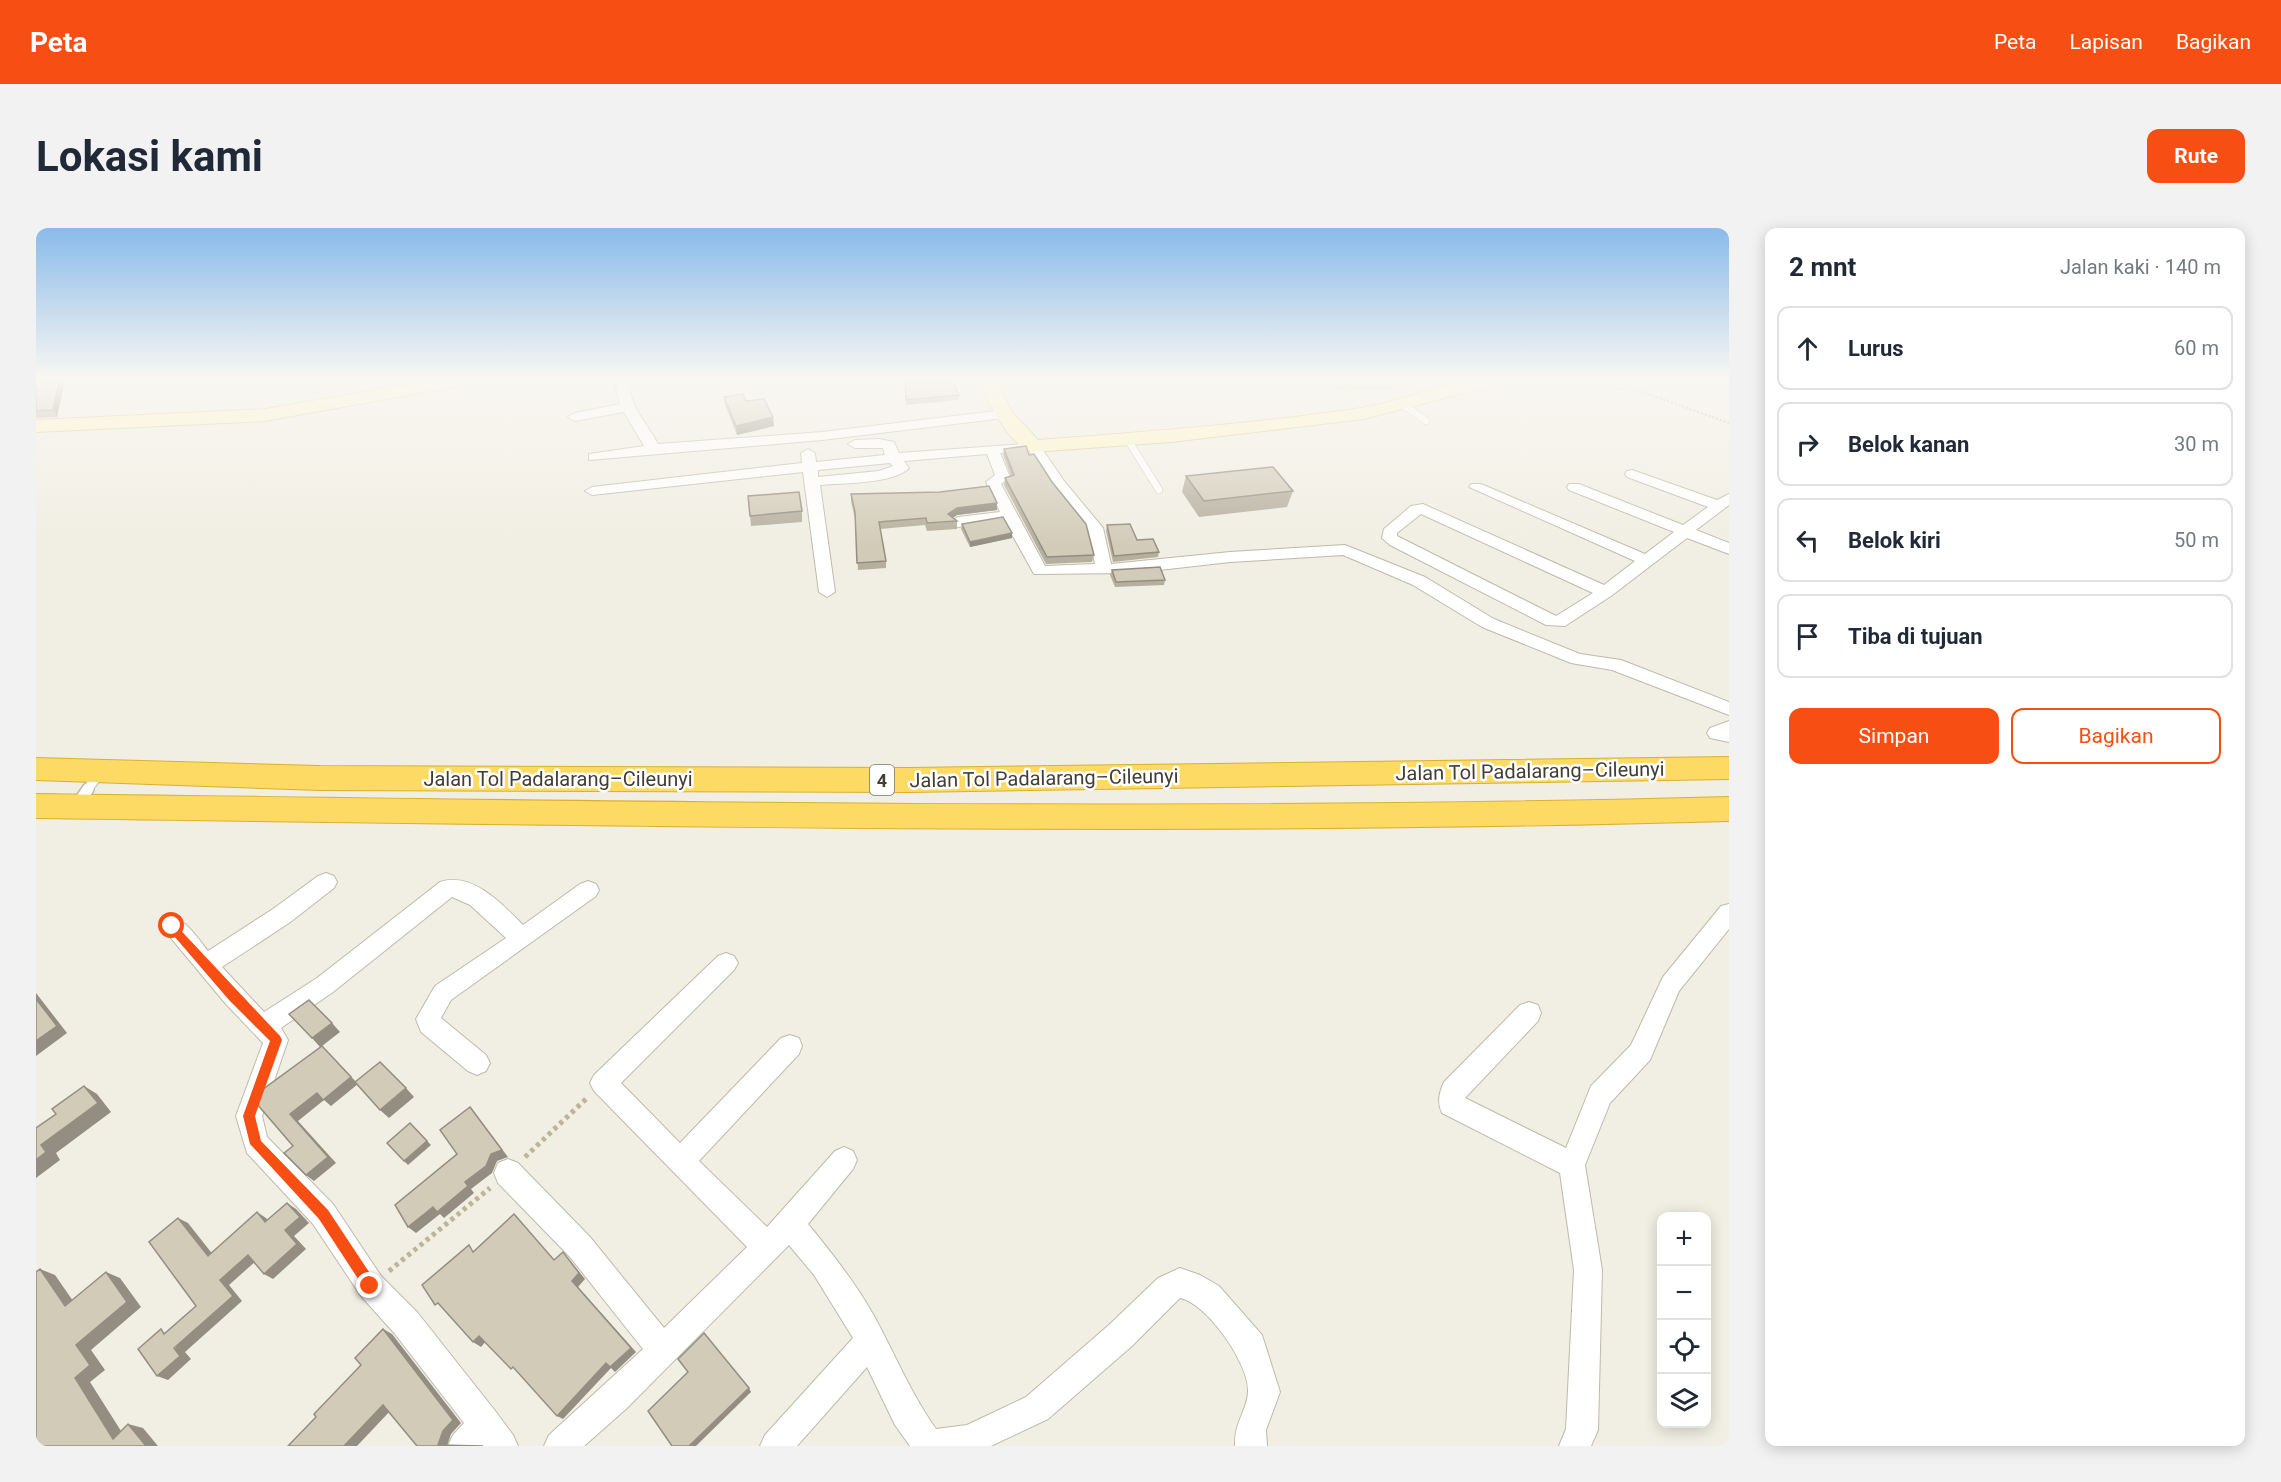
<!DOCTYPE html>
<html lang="id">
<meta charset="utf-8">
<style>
body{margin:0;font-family:Roboto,sans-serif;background:#f2f2f3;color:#1f2937}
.controls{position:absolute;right:18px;bottom:18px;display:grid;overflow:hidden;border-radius:12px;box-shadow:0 3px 15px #0003}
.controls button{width:54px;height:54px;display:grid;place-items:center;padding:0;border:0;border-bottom:2px solid #e0e1e3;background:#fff;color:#1f2937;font:30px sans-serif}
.stop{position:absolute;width:18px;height:18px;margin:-14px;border:4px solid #f74f13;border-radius:50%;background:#fff}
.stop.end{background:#f74f13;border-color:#fff;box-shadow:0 2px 6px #0008}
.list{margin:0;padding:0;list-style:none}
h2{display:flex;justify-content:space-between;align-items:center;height:78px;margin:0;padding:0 24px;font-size:26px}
h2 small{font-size:20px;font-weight:400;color:#747a83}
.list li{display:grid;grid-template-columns:39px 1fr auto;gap:18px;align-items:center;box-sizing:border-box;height:84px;margin:0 12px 12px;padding:0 12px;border:2px solid #e0e1e3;border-radius:12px}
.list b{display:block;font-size:22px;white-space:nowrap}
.list em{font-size:20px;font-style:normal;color:#747a83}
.actions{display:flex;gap:12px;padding:18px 24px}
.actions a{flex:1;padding:14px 0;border:2px solid #f74f13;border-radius:12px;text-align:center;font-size:21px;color:#f74f13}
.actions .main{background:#f74f13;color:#fff}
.icon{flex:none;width:33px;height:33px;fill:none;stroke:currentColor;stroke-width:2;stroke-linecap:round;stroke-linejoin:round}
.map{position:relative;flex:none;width:1693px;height:1218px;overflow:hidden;border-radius:12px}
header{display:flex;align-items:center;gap:36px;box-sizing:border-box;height:84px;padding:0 30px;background:#f74f13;color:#fff}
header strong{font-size:28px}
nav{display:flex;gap:33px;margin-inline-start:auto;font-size:21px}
.intro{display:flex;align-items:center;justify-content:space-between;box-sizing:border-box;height:144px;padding:0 36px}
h1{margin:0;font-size:42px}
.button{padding:15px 27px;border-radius:12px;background:#f74f13;color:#fff;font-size:21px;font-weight:700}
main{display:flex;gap:36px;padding:0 36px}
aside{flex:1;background:#fff;border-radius:12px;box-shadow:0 3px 15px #0003}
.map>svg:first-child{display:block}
.green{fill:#c5e6ab}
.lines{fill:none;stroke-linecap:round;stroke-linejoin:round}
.lane-far2-casing{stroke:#bfbaa8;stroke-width:8}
.lane-far1-casing{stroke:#bfbaa8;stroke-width:11}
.lane-casing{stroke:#bfbaa8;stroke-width:14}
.street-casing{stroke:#bfbaa8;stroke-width:2}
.secondary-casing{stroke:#d1c792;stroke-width:2}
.highway-casing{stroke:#dbaf33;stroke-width:2}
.path-far1{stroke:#beb497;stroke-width:2;stroke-dasharray:2 2;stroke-linecap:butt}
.path{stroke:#beb497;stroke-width:5;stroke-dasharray:4 4;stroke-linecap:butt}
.lane-far2{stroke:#fff;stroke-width:7}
.lane-far1{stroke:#fff;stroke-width:9}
.lane{stroke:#fff;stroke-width:11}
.street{fill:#fff;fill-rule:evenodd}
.secondary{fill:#fef6c0;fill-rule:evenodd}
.highway{fill:#fcda63;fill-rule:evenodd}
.wall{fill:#b5af9e}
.shaded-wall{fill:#938e81}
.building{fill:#d2cbb8;stroke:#938e81;stroke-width:1.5}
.route{fill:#f74f13}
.labels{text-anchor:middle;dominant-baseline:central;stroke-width:5;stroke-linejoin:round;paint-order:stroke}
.shield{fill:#fff;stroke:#7b7870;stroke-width:1.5}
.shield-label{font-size:18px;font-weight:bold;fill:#423e33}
.street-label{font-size:20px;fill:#423e33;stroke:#fff}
</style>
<header>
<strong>Peta</strong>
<nav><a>Peta</a><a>Lapisan</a><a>Bagikan</a></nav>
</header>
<div class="intro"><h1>Lokasi kami</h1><a class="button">Rute</a></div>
<main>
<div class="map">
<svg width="1693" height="1218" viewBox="0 0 1693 1218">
<rect width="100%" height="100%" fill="#f1eee3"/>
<!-- green -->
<path class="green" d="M 1292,149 L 1350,149 L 1359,157 L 1353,162 L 1306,163 L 1294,159 Z"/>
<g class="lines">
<defs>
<g id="lane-far2">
<path d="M 1366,176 L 1390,193"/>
<path d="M 1092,212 L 1123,262"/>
</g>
<path id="lane-far1" d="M 51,562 L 65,543"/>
<path id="lane" d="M 41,577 L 52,561"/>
<g id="street">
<path d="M 581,149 L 593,149 C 591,177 610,193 622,216 L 786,204 L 968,182 L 975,186 L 968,190 L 786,212 L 553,232 L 553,226 L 608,218 L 588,184 L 539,193 L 532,189 L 539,185 L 584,176 L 580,159 Z"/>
<path d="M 825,149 L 837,149 L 839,154 L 833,158 L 828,157 Z"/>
<path d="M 1562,149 L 1578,149 L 1592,157 L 1591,160 L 1581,160 Z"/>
<path d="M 843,211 L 858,214 L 863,225 L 1002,215 L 1028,253 L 1067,300 L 1075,336 L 1194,324 L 1309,317 L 1389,349 L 1458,391 L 1544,426 L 1585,432 L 1693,474 L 1693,487 L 1576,442 L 1535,435 L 1446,399 L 1377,357 L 1307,327 L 1194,334 L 1097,345 L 998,346 L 968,292 L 922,299 L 914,294 L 922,289 L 964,284 L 950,254 L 959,247 L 951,226 L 868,233 L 873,240 C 858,256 805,255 784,257 L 799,364 L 791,369 L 783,364 L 767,244 L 556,267 L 549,263 L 556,259 L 766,235 L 765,225 L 772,221 L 779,225 L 780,234 L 849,227 L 847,220 L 819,220 L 812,216 L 819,212 ZM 993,222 L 1017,259 L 1051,301 L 1059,336 L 1009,338 L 965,256 L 974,249 L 964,225 ZM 854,235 L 857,238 L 843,243 L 782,249 L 782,242 Z"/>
<path d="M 1596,242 L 1681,272 L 1693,266 L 1693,277 L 1660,302 L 1693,315 L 1693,326 L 1651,310 L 1575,368 L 1529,398 L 1510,397 L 1354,317 L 1346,310 L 1348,301 L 1375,278 L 1387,276 L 1568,357 L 1599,333 L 1433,259 L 1435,256 L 1445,256 L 1609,326 L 1638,304 L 1533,262 L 1531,259 L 1533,256 L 1543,256 L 1647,297 L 1672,279 L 1591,249 L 1589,246 L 1591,243 ZM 1385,286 L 1557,365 L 1520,388 L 1361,308 L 1361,305 Z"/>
<path d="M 1693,493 L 1693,514 L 1674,510 L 1671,505 L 1674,500 Z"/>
<path d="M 290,645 L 298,648 L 301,654 L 298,660 L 253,695 L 186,739 L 228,784 L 281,750 L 404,654 C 436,643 467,677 487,697 L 544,656 L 552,653 L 560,656 L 563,662 L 560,668 L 415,772 L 405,790 L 450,827 L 454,835 L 450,843 L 441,847 L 432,843 L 385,804 L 380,791 L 399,758 L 470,710 L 434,677 L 416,669 L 297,764 L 245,800 L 252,812 L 226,888 L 231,909 L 297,976 L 345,1048 L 381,1084 L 460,1184 L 477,1207 L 482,1218 L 412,1218 L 417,1207 L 428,1195 L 359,1106 L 325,1068 L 277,996 L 211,925 L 200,888 L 227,815 L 189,775 L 125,698 L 128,691 C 147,685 161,710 172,723 L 237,681 L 282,648 Z"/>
<path d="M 1693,676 L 1693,701 L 1643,763 L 1614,832 L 1574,875 L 1549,937 L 1566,1042 L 1562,1202 L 1555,1218 L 1523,1218 L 1530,1201 L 1538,1042 L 1524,945 L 1406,885 C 1401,874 1403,865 1408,854 L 1484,777 L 1493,774 L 1502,777 L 1505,785 L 1502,793 L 1429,870 L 1530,920 L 1555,858 L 1595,817 L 1627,749 L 1685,678 Z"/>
<path d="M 690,725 L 698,728 L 702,735 L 698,742 L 585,855 L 644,915 L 745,810 L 754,807 L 763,810 L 766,818 L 763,826 L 663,933 L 731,999 L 799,923 L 808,919 L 817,923 L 821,932 L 817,941 L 772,996 C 800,1030 828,1066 847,1105 C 864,1138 878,1170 900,1201 L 931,1197 L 990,1169 L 1074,1096 L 1122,1050 L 1144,1040 L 1164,1047 L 1183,1058 L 1226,1107 L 1244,1164 L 1230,1202 L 1231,1218 L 1199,1218 C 1198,1194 1211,1183 1212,1164 C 1214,1137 1171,1075 1144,1070 L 1096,1118 L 1012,1191 L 955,1218 L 874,1218 L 859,1197 L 831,1139 L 761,1218 L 724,1218 L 729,1207 L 817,1110 L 778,1047 L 753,1017 L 590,1181 L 548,1218 L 508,1218 L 513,1207 L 607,1121 L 534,1029 L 462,955 L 458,945 L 462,935 L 472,931 L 482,935 L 554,1009 L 628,1100 L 711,1019 L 558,863 L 554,855 L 558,847 L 682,728 Z"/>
</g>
<g id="secondary">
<path d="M 416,149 L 454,149 L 445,154 L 229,193 L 0,204 L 0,192 L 229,181 Z"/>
<path d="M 941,149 L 959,149 L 976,184 L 1002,212 C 1110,204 1218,196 1325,180 C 1376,172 1426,144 1477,149 L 1474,153 L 1328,191 L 1135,214 L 997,224 C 972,218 951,171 941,149 Z"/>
</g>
<g id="highway">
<path d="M 1693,529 L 1693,551 L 873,564 L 284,562 L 0,552 L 0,530 L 284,538 L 873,540 Z"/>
<path d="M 0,566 C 564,573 1129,584 1693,569 L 1693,593 C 1129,609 564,597 0,590 Z"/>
</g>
</defs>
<!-- lane-far2 casing -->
<use href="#lane-far2" class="lane-far2-casing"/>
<!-- lane-far1 casing -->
<use href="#lane-far1" class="lane-far1-casing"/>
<!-- lane casing -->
<use href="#lane" class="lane-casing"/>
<!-- street casing -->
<use href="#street" class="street-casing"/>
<!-- secondary casing -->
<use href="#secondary" class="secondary-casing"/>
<!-- highway casing -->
<use href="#highway" class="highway-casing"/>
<!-- path-far1 -->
<path class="path-far1" d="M 1601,162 L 1693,195"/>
<!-- path -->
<g class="path">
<path d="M 489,929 L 551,870"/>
<path d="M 353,1043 L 454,960"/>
</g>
<!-- lane-far2 -->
<use href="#lane-far2" class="lane-far2"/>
<!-- lane-far1 -->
<use href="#lane-far1" class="lane-far1"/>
<!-- lane -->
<use href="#lane" class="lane"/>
<!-- street -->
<use href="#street" class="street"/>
<!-- secondary -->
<use href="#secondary" class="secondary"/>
<!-- highway -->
<use href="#highway" class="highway"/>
</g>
<!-- wall -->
<g class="wall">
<path d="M 0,149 L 21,189 L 0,190 Z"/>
<path d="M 869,149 L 923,167 L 922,172 L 870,177 Z"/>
<path d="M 688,169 L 710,173 L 738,198 L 701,207 L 689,177 Z"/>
<path d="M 968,221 L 993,227 L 1058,327 L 1056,334 L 1010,336 L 968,257 L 969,250 L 975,248 L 967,227 Z"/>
<path d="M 1150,248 L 1257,263 L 1251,279 L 1163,289 L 1146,264 Z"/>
<path d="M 815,266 L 961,275 L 961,282 L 921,287 L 917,290 L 921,293 L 921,301 L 891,303 L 889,297 L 844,301 L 850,333 L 850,340 L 822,342 L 819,291 L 815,273 Z"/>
<path d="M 712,268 L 766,283 L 766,294 L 715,298 Z"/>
<path d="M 926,296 L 976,305 L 976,310 L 934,319 L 925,301 Z"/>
<path d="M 1071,297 L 1123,324 L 1122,329 L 1077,334 L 1070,303 Z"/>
<path d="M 1076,342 L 1129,352 L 1128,357 L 1079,359 L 1074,347 Z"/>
</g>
<!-- shaded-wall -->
<g class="shaded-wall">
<path d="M 24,149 L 30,149 L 21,189 L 17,182 Z"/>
<path d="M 737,189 L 738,198 L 701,207 L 700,198 Z"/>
<path d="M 961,275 L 961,282 L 921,287 L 912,293 L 912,286 L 921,280 Z"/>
<path d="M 976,305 L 976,310 L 934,319 L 934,314 Z"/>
<path d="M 0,765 L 31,805 L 0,828 Z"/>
<path d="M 296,795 L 304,804 L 286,818 L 322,856 L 295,878 L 288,872 L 262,893 L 300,935 L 278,953 L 270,947 L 254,886 L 284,819 L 276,810 Z"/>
<path d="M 48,858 L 61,866 L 75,884 L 20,925 L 24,932 L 0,950 L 0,932 L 5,917 Z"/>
<path d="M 370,860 L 378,869 L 353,890 L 344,882 Z"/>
<path d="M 434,879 L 472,929 L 461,933 L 456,945 L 435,961 L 438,965 L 408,990 L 404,986 L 380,1005 L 372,999 L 429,954 Z"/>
<path d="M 374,895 L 395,917 L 372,937 L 368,933 Z"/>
<path d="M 251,975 L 260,981 L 273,995 L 258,1008 L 270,1021 L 237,1051 L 228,1046 L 249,1002 Z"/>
<path d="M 221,984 L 230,990 L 238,999 L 229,994 Z"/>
<path d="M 142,990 L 152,995 L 182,1033 L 172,1028 Z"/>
<path d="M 527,1024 L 549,1051 L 542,1059 L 600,1124 L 579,1144 L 575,1140 L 527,1191 L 521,1188 L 570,1135 L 536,1053 Z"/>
<path d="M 212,1027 L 221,1032 L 193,1057 L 206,1073 L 149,1124 L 155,1131 L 132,1152 L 121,1148 L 184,1052 Z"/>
<path d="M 4,1041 L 19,1047 L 44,1083 L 29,1078 Z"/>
<path d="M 70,1044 L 84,1050 L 105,1079 L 55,1122 L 69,1142 L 54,1154 L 92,1214 L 77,1211 L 39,1150 L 40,1117 Z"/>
<path d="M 347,1101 L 356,1106 L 425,1195 L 415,1206 L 411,1218 L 402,1217 L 407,1203 Z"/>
<path d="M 443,1108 L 450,1113 L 445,1119 L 437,1114 Z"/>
<path d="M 713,1160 L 715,1164 L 660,1218 L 653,1218 Z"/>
<path d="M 347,1177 L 356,1181 L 321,1218 L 308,1218 Z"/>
<path d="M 92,1196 L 107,1200 L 122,1218 L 110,1218 Z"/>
</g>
<!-- building -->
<g class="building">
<path d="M 0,149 L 24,149 L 17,182 L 0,183 Z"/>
<path d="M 869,149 L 914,149 L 923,167 L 870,172 Z"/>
<path d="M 707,166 L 710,173 L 728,171 L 737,189 L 700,198 L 688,169 Z"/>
<path d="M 990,218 L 993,227 L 998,226 L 1016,254 L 1050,296 L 1058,327 L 1011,329 L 969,250 L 978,247 L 968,221 Z"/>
<path d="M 1237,239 L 1257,263 L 1168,273 L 1150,248 Z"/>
<path d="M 953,258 L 961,275 L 921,280 L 912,286 L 921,293 L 891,295 L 890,290 L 843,294 L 850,333 L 821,335 L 819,284 L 815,266 L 904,264 Z"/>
<path d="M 763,264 L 766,283 L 714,288 L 712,268 Z"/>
<path d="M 967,289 L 976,305 L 934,314 L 926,296 Z"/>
<path d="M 1094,296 L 1101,312 L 1117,311 L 1123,324 L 1078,328 L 1071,297 Z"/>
<path d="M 1124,339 L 1129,352 L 1080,354 L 1076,342 Z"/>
<path d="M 0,771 L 21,798 L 0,813 Z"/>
<path d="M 273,772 L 296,795 L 276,810 L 253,786 Z"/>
<path d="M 286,818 L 315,849 L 287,872 L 281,865 L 254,886 L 292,929 L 270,947 L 248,925 L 257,918 L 221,876 L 226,862 Z"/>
<path d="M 344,834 L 370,860 L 344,882 L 319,854 Z"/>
<path d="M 48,858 L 62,875 L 5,917 L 10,924 L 0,932 L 0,900 L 20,886 L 16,881 Z"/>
<path d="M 434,879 L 466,922 L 455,926 L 450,938 L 429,954 L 432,958 L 401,984 L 397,979 L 372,999 L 359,977 L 421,926 L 404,902 Z"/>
<path d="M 374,895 L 391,913 L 368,933 L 351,915 Z"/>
<path d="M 251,975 L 264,989 L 249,1002 L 261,1016 L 228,1046 L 212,1027 L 184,1052 L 197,1068 L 138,1120 L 144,1128 L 121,1148 L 102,1121 L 125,1101 L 128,1106 L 160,1078 L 113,1014 L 142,990 L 172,1028 L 221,984 L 229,994 Z"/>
<path d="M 478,986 L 518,1032 L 527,1024 L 543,1045 L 536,1053 L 595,1120 L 574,1139 L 570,1135 L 521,1188 L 477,1139 L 475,1141 L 443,1108 L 437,1114 L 402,1075 L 399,1077 L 386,1057 L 433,1017 L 437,1024 Z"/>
<path d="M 4,1041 L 29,1078 L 70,1044 L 91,1074 L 40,1117 L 54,1137 L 39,1150 L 77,1211 L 92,1196 L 110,1218 L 0,1218 L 0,1044 Z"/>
<path d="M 347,1101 L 417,1192 L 407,1203 L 402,1217 L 447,1218 L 381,1218 L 347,1177 L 308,1218 L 252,1218 L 280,1189 L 278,1186 L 325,1137 L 319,1130 Z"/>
<path d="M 668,1105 L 713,1160 L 653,1218 L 636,1218 L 612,1183 L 652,1144 L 642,1131 Z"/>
</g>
<!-- sky -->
<linearGradient id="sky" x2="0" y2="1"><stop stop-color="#8abbea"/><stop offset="0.47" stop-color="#f9f7f2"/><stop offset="1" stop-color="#f9f7f2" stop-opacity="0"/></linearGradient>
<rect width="1693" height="319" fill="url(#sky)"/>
<!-- route -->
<path class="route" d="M 136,693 L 244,808 L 246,812 L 219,888 L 225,913 L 292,982 L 339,1053 L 339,1063 L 330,1063 L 283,991 L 214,916 L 207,888 L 234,813 L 193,772 L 132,701 L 132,695 Z"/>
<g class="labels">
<!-- shield labels -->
<rect class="shield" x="834" y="537" width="24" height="30" rx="4.5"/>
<g class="shield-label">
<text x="846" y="552">4</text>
</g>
<!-- street labels -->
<g class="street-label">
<text transform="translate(1494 543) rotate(-1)">Jalan Tol Padalarang–Cileunyi</text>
<text transform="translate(1008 550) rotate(-1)">Jalan Tol Padalarang–Cileunyi</text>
<text x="522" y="551">Jalan Tol Padalarang–Cileunyi</text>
</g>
</g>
</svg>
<div class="controls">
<button>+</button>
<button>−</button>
<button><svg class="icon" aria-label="locate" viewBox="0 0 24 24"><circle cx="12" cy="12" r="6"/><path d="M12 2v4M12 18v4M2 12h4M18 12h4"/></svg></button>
<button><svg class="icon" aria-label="layers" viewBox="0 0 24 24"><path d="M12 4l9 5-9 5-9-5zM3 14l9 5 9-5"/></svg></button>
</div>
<div class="stop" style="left:136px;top:698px"></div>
<div class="stop end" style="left:334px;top:1058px"></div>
</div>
<aside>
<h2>2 mnt<small>Jalan kaki · 140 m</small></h2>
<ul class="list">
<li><svg class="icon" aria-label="ahead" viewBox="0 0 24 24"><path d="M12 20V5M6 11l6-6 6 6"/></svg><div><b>Lurus</b></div><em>60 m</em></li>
<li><svg class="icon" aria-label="right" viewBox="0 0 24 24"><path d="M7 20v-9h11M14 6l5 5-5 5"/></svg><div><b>Belok kanan</b></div><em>30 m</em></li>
<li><svg class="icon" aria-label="left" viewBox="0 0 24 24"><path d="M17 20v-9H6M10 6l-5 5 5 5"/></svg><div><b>Belok kiri</b></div><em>50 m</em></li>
<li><svg class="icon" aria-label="arrive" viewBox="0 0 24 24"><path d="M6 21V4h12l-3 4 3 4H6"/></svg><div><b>Tiba di tujuan</b></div></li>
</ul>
<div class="actions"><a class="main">Simpan</a><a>Bagikan</a></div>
</aside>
</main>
